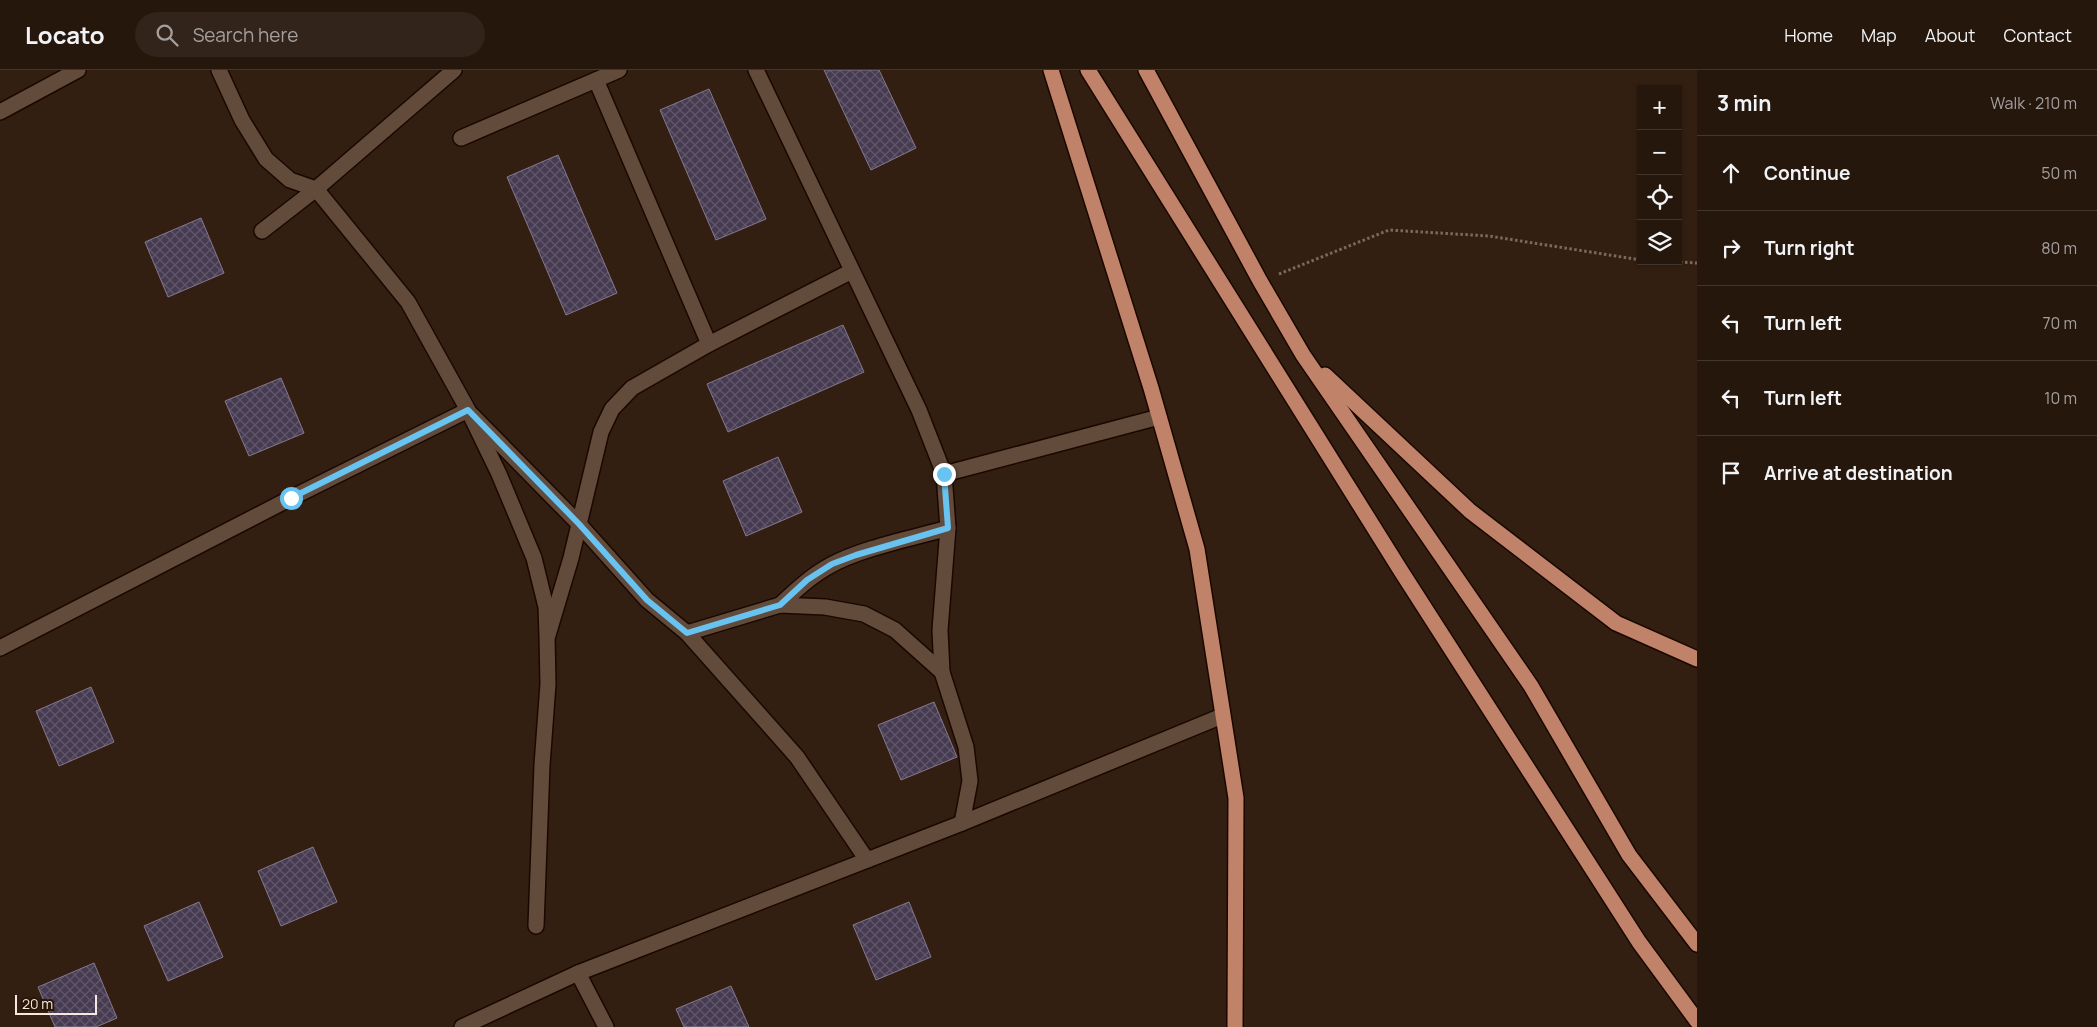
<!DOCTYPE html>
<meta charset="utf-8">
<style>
body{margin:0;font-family:Manrope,sans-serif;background:#32241b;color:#f1f3f6}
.controls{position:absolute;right:15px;top:15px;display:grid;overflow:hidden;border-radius:0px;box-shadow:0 1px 4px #0004}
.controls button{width:45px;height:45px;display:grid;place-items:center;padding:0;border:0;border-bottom:1px solid #42362e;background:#26170d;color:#f1f3f6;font:25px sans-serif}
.scale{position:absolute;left:15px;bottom:12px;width:82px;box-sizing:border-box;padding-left:5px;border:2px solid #f6e8de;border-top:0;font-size:14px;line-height:18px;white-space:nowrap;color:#f6e8de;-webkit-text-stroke:4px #291607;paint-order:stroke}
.stop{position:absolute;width:15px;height:15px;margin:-11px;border:4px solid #69c3f1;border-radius:50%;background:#fff}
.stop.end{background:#69c3f1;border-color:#fff;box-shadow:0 1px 5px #0008}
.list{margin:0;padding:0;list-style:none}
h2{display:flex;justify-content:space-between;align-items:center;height:65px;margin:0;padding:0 20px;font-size:21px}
h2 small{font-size:16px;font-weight:400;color:#a49f9d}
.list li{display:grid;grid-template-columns:32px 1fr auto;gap:15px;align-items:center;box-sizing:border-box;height:75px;padding:0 20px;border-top:1px solid #42362e}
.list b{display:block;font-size:19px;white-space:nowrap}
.list em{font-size:16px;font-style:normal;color:#a49f9d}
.icon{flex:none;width:28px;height:28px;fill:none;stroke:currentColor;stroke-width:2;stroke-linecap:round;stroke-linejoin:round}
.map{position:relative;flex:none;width:1697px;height:957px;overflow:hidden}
header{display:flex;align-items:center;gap:30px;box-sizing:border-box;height:70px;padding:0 25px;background:#26170d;border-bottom:1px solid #42362e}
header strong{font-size:24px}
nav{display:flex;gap:28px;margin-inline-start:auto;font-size:18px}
.search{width:350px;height:45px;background:#32241b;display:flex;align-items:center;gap:12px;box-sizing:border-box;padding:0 18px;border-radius:28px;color:#a49f9d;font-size:19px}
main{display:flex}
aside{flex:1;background:#26170d}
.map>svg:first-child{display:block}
.building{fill:url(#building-cross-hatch);stroke:#847891}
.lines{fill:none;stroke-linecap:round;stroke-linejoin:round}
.service-casing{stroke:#1a0800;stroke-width:18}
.minor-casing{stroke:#1a0800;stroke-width:18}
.trunk-casing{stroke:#1a0800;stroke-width:18}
.path{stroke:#7b695c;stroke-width:3;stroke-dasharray:2.5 2.5;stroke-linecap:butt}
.service{stroke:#624b3b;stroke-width:15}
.minor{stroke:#624b3b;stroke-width:15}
.trunk{stroke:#c1826a;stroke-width:15}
.route{stroke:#69c3f1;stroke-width:6}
</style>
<header>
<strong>Locato</strong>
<div class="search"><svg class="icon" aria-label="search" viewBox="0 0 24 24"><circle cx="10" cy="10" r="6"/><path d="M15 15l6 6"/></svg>Search here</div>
<nav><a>Home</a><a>Map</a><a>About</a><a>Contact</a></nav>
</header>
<main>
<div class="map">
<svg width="1697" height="957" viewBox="0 0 1697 957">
<defs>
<pattern id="building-cross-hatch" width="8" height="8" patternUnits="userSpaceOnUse" patternTransform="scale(1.25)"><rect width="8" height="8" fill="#463b51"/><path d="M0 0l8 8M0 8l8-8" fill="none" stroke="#61576a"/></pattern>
</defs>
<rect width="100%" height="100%" fill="#331f11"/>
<!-- building -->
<g class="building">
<path d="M 824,0 L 879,0 L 916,78 L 871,100 Z"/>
<path d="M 709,19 L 766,149 L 716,170 L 660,40 Z"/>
<path d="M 558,85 L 617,223 L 566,245 L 507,107 Z"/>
<path d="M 201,148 L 224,203 L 168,227 L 145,172 Z"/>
<path d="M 843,255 L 864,302 L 728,362 L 707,314 Z"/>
<path d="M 281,308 L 304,363 L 249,386 L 225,331 Z"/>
<path d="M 778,387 L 802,442 L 746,466 L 723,411 Z"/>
<path d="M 91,617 L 114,672 L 59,696 L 36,641 Z"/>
<path d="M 934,632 L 957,687 L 901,710 L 878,655 Z"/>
<path d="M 313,777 L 337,832 L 281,856 L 258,801 Z"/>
<path d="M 199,832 L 223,887 L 168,911 L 144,856 Z"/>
<path d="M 909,832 L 931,887 L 876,910 L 853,855 Z"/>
<path d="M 94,893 L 117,948 L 96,957 L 55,957 L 38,917 Z"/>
<path d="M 731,916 L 749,957 L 684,957 L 676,939 Z"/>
</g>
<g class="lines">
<defs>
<g id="service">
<path d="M 756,0 L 919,340 L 944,404 L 948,458 L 940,560 L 942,602 L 966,677 L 970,711 L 962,753"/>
<path d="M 596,10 L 709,274"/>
<path d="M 461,68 L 619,0"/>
<path d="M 262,161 L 316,119 L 454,0"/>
<path d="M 472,345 L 579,454 L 647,530 L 687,563 L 797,687 L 867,790"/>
<path d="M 944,404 L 1159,347"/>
<path d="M 780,535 C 796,520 812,505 831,495 C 862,478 913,468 948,458"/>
<path d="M 687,563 L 780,535 L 825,537 L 864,544 L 895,560 L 942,602"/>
<path d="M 548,565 L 571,488 L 601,362 L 612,339 L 632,318 L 709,274 L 852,201"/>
</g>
<g id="minor">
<path d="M 219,0 L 242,50 L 266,89 L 290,110 L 316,119 L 408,232 L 468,340 L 499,404 L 534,488 L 546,537 L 547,566 L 548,614 L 542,695 L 536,856"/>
<path d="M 0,42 L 78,0"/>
<path d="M 0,578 L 291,428 L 468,340"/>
<path d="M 578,903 L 606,957"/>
<path d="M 462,957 L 578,903 L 962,753 L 1222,646"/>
</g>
<g id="trunk">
<path d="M 1051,0 L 1151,318 L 1197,479 L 1236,728 L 1235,957"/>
<path d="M 1088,0 L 1401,501 L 1639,872 L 1697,951"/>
<path d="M 1146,0 L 1260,211 L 1303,285 L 1531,616 L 1629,785 L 1697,874"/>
<path d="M 1325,305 L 1470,441 L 1616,553 L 1697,589"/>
</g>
</defs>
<!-- service casing -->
<use href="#service" class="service-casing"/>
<!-- minor casing -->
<use href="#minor" class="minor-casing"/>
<!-- trunk casing -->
<use href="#trunk" class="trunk-casing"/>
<!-- path -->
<g class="path">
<path d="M 1660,191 L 1697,193"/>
<path d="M 1279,204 L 1389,160 L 1489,166 L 1641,190"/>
</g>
<!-- service -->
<use href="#service" class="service"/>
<!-- minor -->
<use href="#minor" class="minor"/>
<!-- trunk -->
<use href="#trunk" class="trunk"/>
</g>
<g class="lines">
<!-- route -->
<path class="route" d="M 291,428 L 468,340 L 579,454 L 647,530 L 687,563 L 780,535 L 807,510 L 832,494 L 856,485 L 948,458 L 944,404"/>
</g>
</svg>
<div class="controls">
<button>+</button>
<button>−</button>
<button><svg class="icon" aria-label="locate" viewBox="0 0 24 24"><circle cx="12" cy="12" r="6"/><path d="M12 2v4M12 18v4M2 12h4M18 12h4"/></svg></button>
<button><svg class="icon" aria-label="layers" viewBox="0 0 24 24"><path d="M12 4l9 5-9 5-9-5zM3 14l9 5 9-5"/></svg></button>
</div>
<div class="scale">20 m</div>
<div class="stop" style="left:291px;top:428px"></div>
<div class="stop end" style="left:944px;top:404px"></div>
</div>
<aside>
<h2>3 min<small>Walk · 210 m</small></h2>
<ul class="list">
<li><svg class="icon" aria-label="ahead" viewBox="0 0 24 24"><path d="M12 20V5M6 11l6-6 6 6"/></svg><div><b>Continue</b></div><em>50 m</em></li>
<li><svg class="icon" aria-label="right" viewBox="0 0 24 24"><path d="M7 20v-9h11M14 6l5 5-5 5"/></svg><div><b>Turn right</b></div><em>80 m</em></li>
<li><svg class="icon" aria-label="left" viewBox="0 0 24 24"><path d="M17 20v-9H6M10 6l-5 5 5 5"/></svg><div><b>Turn left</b></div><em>70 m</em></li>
<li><svg class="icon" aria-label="left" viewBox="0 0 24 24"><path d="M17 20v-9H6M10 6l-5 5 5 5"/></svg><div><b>Turn left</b></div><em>10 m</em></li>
<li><svg class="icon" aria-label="arrive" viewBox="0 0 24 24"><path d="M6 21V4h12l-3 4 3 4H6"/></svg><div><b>Arrive at destination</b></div></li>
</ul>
</aside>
</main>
